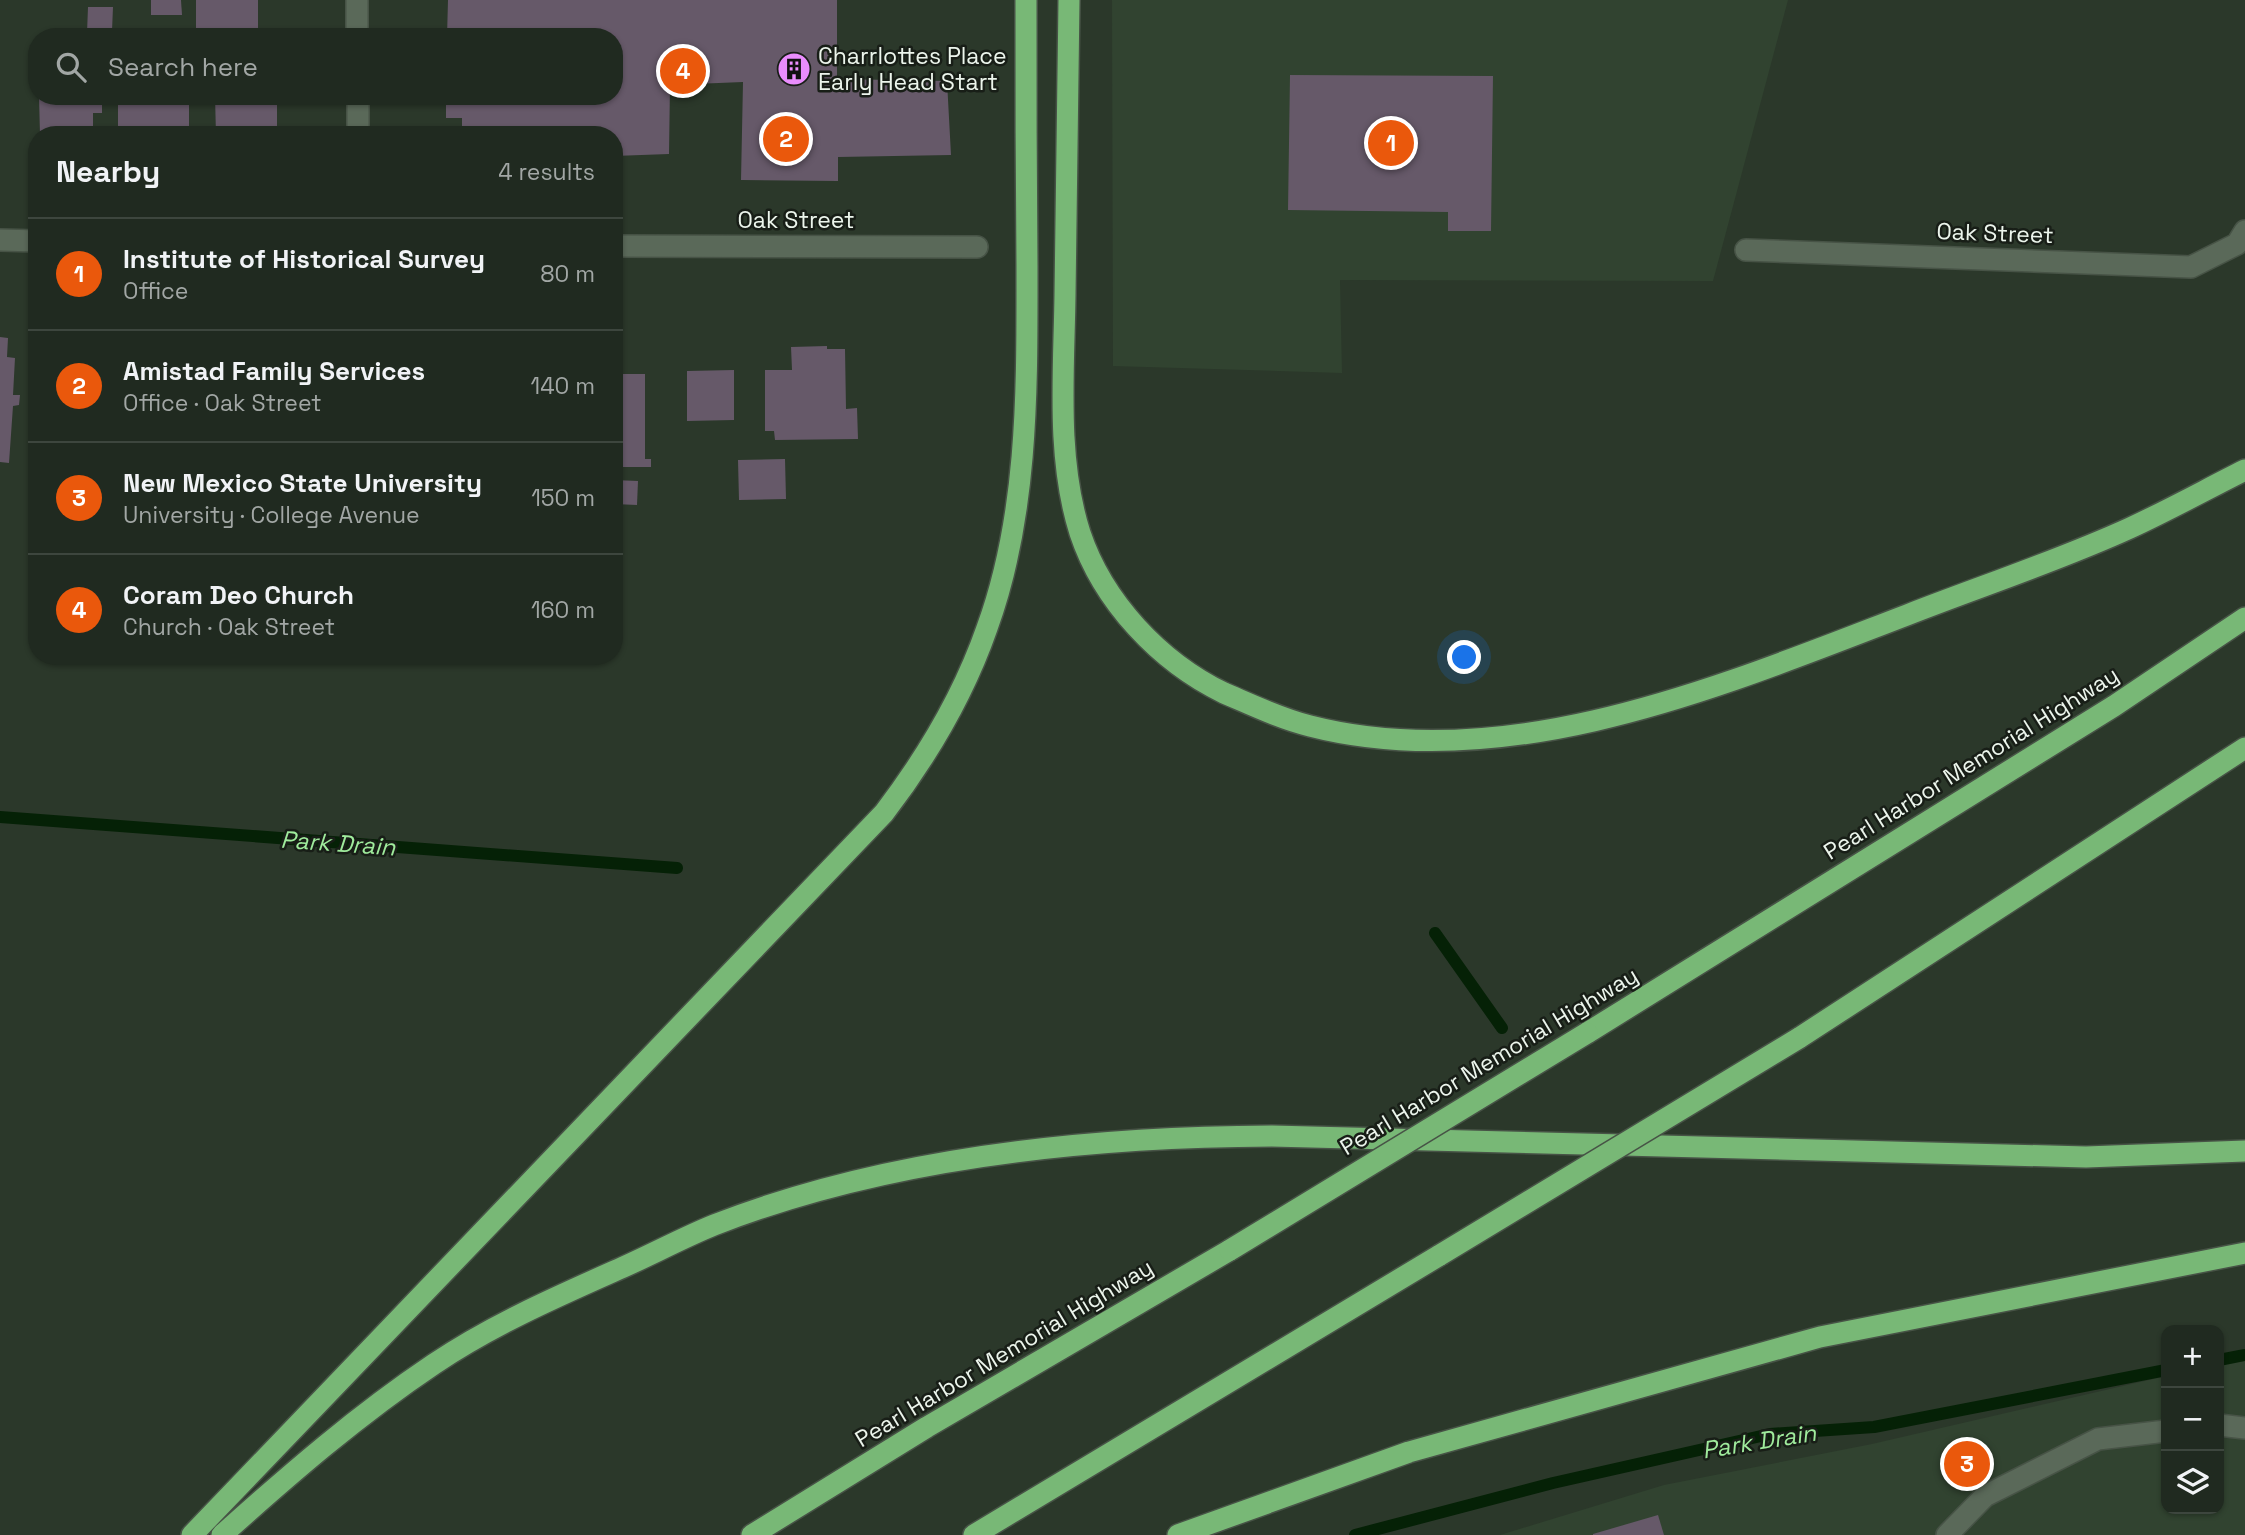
<!DOCTYPE html>
<meta charset="utf-8">
<style>
body{margin:0;font-family:"Space Grotesk",sans-serif;background:#283229;color:#f1f3f6}
.controls{position:absolute;right:21px;bottom:21px;display:grid;overflow:hidden;border-radius:14px;box-shadow:0 2px 5px #0004}
.controls button{width:63px;height:63px;display:grid;place-items:center;padding:0;border:0;border-bottom:2px solid #3d463e;background:#202a20;color:#f1f3f6;font:35px sans-serif}
.you{position:absolute;left:1465px;top:658px;width:24px;height:24px;margin:-18px;border:5px solid #fff;border-radius:50%;background:#1a73e8;box-shadow:0 0 0 10px #1a73e833}
.badge{display:grid;place-items:center;width:46px;height:46px;border-radius:50%;background:#ea580c;color:#fff;font-size:23px;font-weight:700}
.pin{position:absolute;translate:-50% -50%;border:4px solid #fff;box-shadow:0 2px 7px #0006}
.list{margin:0;padding:0;list-style:none}
h2{display:flex;justify-content:space-between;align-items:center;height:91px;margin:0;padding:0 28px;font-size:30px}
h2 small{font-size:23px;font-weight:400;color:#a2a7a5}
.list li{display:grid;grid-template-columns:46px 1fr auto;gap:21px;align-items:center;box-sizing:border-box;height:112px;padding:0 28px;border-top:2px solid #3d463e}
.list b{display:block;font-size:26px;white-space:nowrap}
.list p{margin:0;font-size:23px;white-space:nowrap;color:#a2a7a5}
.list em{font-size:23px;font-style:normal;color:#a2a7a5}
.icon{flex:none;width:38px;height:38px;fill:none;stroke:currentColor;stroke-width:2;stroke-linecap:round;stroke-linejoin:round}
.map{position:relative;flex:none;width:2245px;height:1535px;overflow:hidden}
.search{position:absolute;background:#202a20;box-shadow:0 2px 5px #0004;left:28px;top:28px;width:595px;height:77px;display:flex;align-items:center;gap:18px;box-sizing:border-box;padding:0 24px;border-radius:28px;color:#a2a7a5;font-size:26px}
.panel{position:absolute;background:#202a20;box-shadow:0 2px 5px #0004;left:28px;top:126px;width:595px;height:539px;border-radius:28px}
.map>svg:first-child{display:block}
.built{fill:#314330}
.lines{fill:none;stroke-linecap:round;stroke-linejoin:round}
.stream{stroke:#052106;stroke-width:12}
.building{fill:#665969}
.street-casing{stroke:#475346;stroke-width:24}
.highway-casing{stroke:#475346;stroke-width:24}
.street{stroke:#5a6959;stroke-width:21}
.highway{stroke:#78b876;stroke-width:21}
.highway-bridge-casing{stroke:#475346;stroke-width:24;stroke-linecap:butt}
.highway-bridge{stroke:#78b876;stroke-width:21}
.labels{text-anchor:middle;dominant-baseline:central;stroke-width:5;stroke-linejoin:round;paint-order:stroke}
.poi-label{font-size:23px;fill:#ecf5ec;stroke:#181e17;text-anchor:start}
.street-label{font-size:23px;fill:#ecf5ec;stroke:#181e17}
.water-label{font-size:24px;font-style:italic;fill:#9feb9c;stroke:#181e17}
</style>
<div class="map">
<svg width="2245" height="1535" viewBox="0 0 2245 1535">
<rect width="100%" height="100%" fill="#2b382a"/>
<!-- built -->
<g class="built">
<path d="M 1112,0 L 1788,0 L 1713,281 L 1340,280 L 1342,373 L 1113,366 Z"/>
<path d="M 2245,1357 L 2245,1535 L 1500,1535 L 1664,1485 L 1872,1444 L 2166,1376 L 2166,1509 L 2219,1509 L 2219,1363 Z"/>
</g>
<g class="lines">
<!-- stream -->
<g class="stream">
<path d="M 0,817 L 677,868"/>
<path d="M 1435,933 L 1502,1028"/>
<path d="M 2219,1360 L 2245,1355"/>
<path d="M 1355,1535 L 1553,1483 L 1770,1434 L 1874,1427 L 2166,1370"/>
</g>
</g>
<!-- building -->
<g class="building">
<path d="M 151,0 L 181,0 L 182,15 L 151,15 Z"/>
<rect x="196" y="0" width="62" height="37"/>
<path d="M 448,0 L 837,0 L 837,79 L 947,81 L 951,155 L 838,157 L 838,181 L 741,180 L 743,82 L 670,85 L 669,154 L 614,156 L 614,135 L 462,135 L 462,118 L 446,118 L 446,96 L 614,96 L 614,37 L 447,37 Z"/>
<path d="M 88,7 L 113,7 L 112,31 L 140,31 L 139,37 L 62,37 L 63,32 L 87,33 Z"/>
<path d="M 1290,75 L 1493,76 L 1491,231 L 1448,231 L 1448,212 L 1288,210 Z"/>
<path d="M 39,96 L 102,96 L 102,113 L 93,113 L 93,135 L 40,135 Z"/>
<rect x="118" y="96" width="71" height="39"/>
<path d="M 215,96 L 277,96 L 277,135 L 216,135 Z"/>
<path d="M 0,337 L 8,338 L 7,357 L 15,358 L 13,395 L 20,395 L 19,405 L 13,406 L 9,463 L 0,462 Z"/>
<path d="M 827,346 L 827,349 L 845,349 L 846,409 L 857,408 L 858,439 L 775,440 L 774,431 L 765,431 L 765,370 L 792,370 L 791,347 Z"/>
<path d="M 734,370 L 734,420 L 687,421 L 687,371 Z"/>
<path d="M 614,374 L 645,374 L 645,459 L 651,459 L 651,467 L 614,467 Z"/>
<path d="M 785,459 L 786,499 L 739,500 L 738,460 Z"/>
<path d="M 614,480 L 638,481 L 637,505 L 614,504 Z"/>
<path d="M 1658,1515 L 1664,1535 L 1593,1535 L 1593,1534 Z"/>
</g>
<g class="lines">
<defs>
<g id="street">
<path d="M 357,0 L 357,37"/>
<path d="M 358,96 L 358,135"/>
<path d="M 0,240 L 37,241"/>
<path d="M 614,246 L 977,247"/>
<path d="M 1746,250 L 2191,267 L 2237,244 L 2245,231"/>
<path d="M 2219,1425 L 2245,1428"/>
<path d="M 1947,1535 L 1985,1496 L 2098,1439 L 2166,1431"/>
</g>
<g id="highway">
<path d="M 1069,0 C 1068,98 1066,196 1065,295 C 1064,372 1056,458 1080,533 C 1103,602 1160,662 1224,693 C 1252,705 1281,719 1310,726 C 1509,777 1724,685 1907,615 C 1981,586 2058,561 2130,528 C 2169,510 2207,489 2245,470"/>
<path d="M 1587,1033 L 2114,706 L 2245,618"/>
<path d="M 1799,1038 L 2245,748"/>
<path d="M 192,1535 L 884,813 C 926,758 964,694 987,628 C 1029,513 1027,386 1027,266 C 1026,177 1026,89 1026,0"/>
<path d="M 222,1535 C 290,1474 358,1415 434,1364 C 492,1325 556,1297 619,1269 C 651,1255 682,1238 714,1225 C 888,1157 1087,1137 1272,1136 L 2086,1157 L 2245,1151"/>
<path d="M 752,1535 L 927,1427 L 1230,1250"/>
<path d="M 974,1535 L 1440,1255"/>
<path d="M 1178,1535 L 1409,1452 L 1820,1337 L 2245,1253"/>
</g>
</defs>
<!-- street casing -->
<use href="#street" class="street-casing"/>
<!-- highway casing -->
<use href="#highway" class="highway-casing"/>
<!-- street -->
<use href="#street" class="street"/>
<!-- highway -->
<use href="#highway" class="highway"/>
<defs>
<g id="highway-bridge">
<path d="M 1230,1250 L 1587,1033"/>
<path d="M 1440,1255 L 1799,1038"/>
</g>
</defs>
<!-- highway-bridge casing -->
<use href="#highway-bridge" class="highway-bridge-casing"/>
<!-- highway-bridge -->
<use href="#highway-bridge" class="highway-bridge"/>
</g>
<!-- icons -->
<defs>
<symbol id="building-disc" viewBox="-11 -11 22 22"><circle r="9.5" fill="#ea8dfd" stroke="#181e17"/><path d="M-4-6H4V6H1V3H-1V6H-4ZM-2.5-4.3h1.7v1.8h-1.7ZM.8-4.3h1.7v1.8H.8ZM-2.5-1h1.7V.8h-1.7ZM.8-1h1.7V.8H.8Z" fill="#111"/></symbol>
</defs>
<g fill-rule="evenodd">
<use href="#building-disc" x="775" y="50" width="38" height="38"/>
</g>
<g class="labels">
<!-- poi labels -->
<g class="poi-label">
<text x="818" y="56">Charrlottes Place<tspan x="818" dy="26">Early Head Start</tspan></text>
</g>
<!-- street labels -->
<g class="street-label">
<text x="796" y="220">Oak Street</text>
<text transform="translate(1995 233) rotate(2)">Oak Street</text>
<text transform="translate(1971 763) rotate(-32)">Pearl Harbor Memorial Highway</text>
<text transform="translate(1489 1061) rotate(-31)">Pearl Harbor Memorial Highway</text>
<text transform="translate(1004 1353) rotate(-31)">Pearl Harbor Memorial Highway</text>
</g>
<!-- water labels -->
<g class="water-label">
<text transform="translate(338 843) rotate(4)">Park Drain</text>
<text transform="translate(1759 1441) rotate(-9)">Park Drain</text>
</g>
</g>
</svg>
<div class="controls">
<button>+</button>
<button>−</button>
<button><svg class="icon" aria-label="layers" viewBox="0 0 24 24"><path d="M12 4l9 5-9 5-9-5zM3 14l9 5 9-5"/></svg></button>
</div>
<div class="you"></div>
<div class="pin badge" style="left:1391px;top:143px">1</div>
<div class="pin badge" style="left:786px;top:139px">2</div>
<div class="pin badge" style="left:1967px;top:1464px">3</div>
<div class="pin badge" style="left:683px;top:71px">4</div>
<div class="search"><svg class="icon" aria-label="search" viewBox="0 0 24 24"><circle cx="10" cy="10" r="6"/><path d="M15 15l6 6"/></svg>Search here</div>
<section class="panel">
<h2>Nearby<small>4 results</small></h2>
<ul class="list">
<li><span class="badge">1</span><div><b>Institute of Historical Survey</b><p>Office</p></div><em>80 m</em></li>
<li><span class="badge">2</span><div><b>Amistad Family Services</b><p>Office · Oak Street</p></div><em>140 m</em></li>
<li><span class="badge">3</span><div><b>New Mexico State University</b><p>University · College Avenue</p></div><em>150 m</em></li>
<li><span class="badge">4</span><div><b>Coram Deo Church</b><p>Church · Oak Street</p></div><em>160 m</em></li>
</ul>
</section>
</div>
